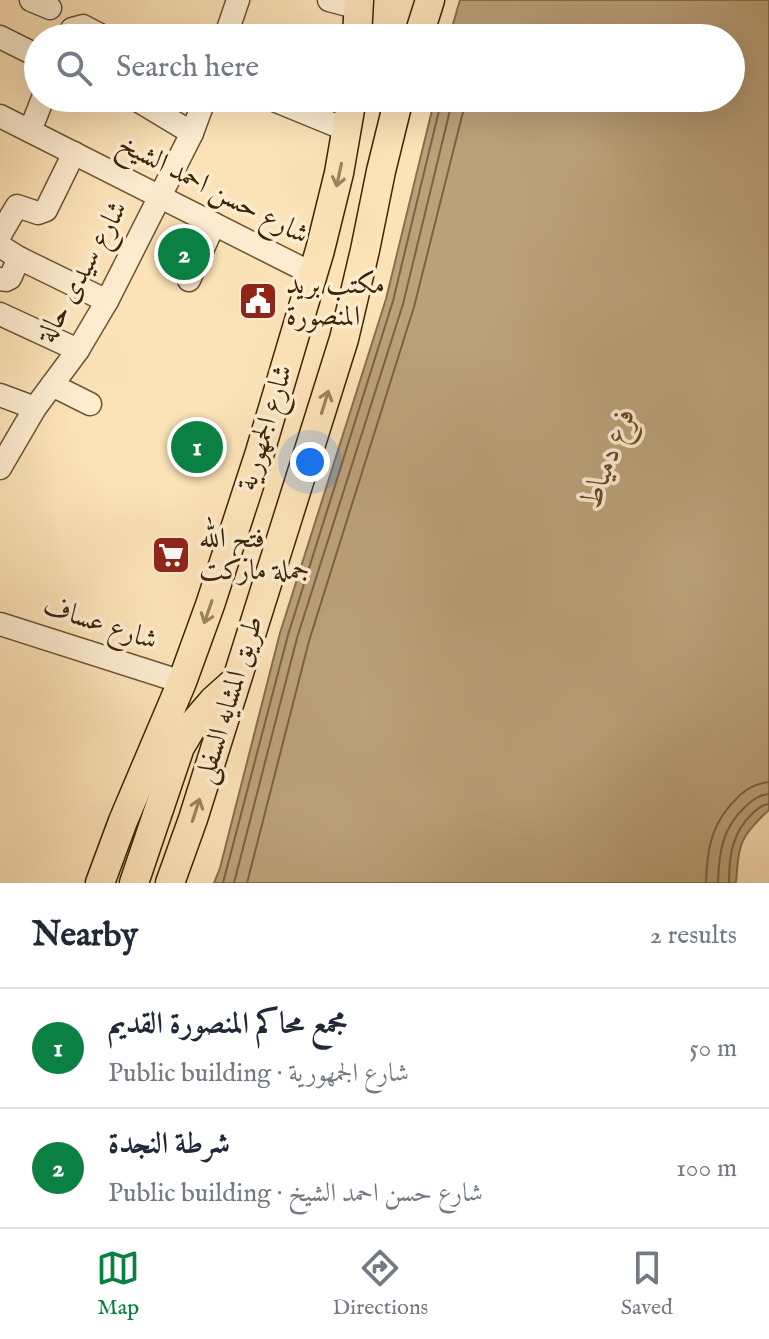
<!DOCTYPE html>
<meta charset="utf-8">
<style>
body{margin:0;font-family:"IM FELL English",Amiri,serif;background:#f6f6f7;color:#1f2937}
.you{position:absolute;left:310px;top:462px;width:28px;height:28px;margin:-20px;border:6px solid #fff;border-radius:50%;background:#1a73e8;box-shadow:0 0 0 12px #1a73e833}
.badge{display:grid;place-items:center;width:52px;height:52px;border-radius:50%;background:#0b8043;color:#fff;font-size:26px;font-weight:700}
.pin{position:absolute;translate:-50% -50%;border:4px solid #fff;box-shadow:0 2px 8px #0006}
.list{margin:0;padding:0;list-style:none}
h2{display:flex;justify-content:space-between;align-items:center;height:104px;margin:0;padding:0 32px;font-size:34px}
h2 small{font-size:26px;font-weight:400;color:#747a83}
.list li{display:grid;grid-template-columns:52px 1fr auto;gap:24px;align-items:center;box-sizing:border-box;height:120px;padding:0 32px;border-top:2px solid #e0e1e3}
.list b{display:block;font-size:30px;white-space:nowrap}
.list p{margin:0;font-size:26px;white-space:nowrap;color:#747a83}
.list em{font-size:26px;font-style:normal;color:#747a83}
.icon{flex:none;width:44px;height:44px;fill:none;stroke:currentColor;stroke-width:2;stroke-linecap:round;stroke-linejoin:round}
.map{position:relative;flex:none;width:769px;height:883px;overflow:hidden}
.search{position:absolute;background:#fff;box-shadow:0 8px 32px #0002;left:24px;right:24px;top:24px;height:88px;display:flex;align-items:center;gap:20px;box-sizing:border-box;padding:0 28px;border-radius:44px;color:#747a83;font-size:30px}
.sheet{height:344px;background:#fff}
nav{display:flex;justify-content:space-around;align-items:center;box-sizing:border-box;height:112px;border-top:2px solid #e0e1e3;background:#fff;font-size:22px;color:#747a83}
nav a{display:grid;justify-items:center;gap:4px}
nav .on{color:#0b8043}
.map>svg:first-child{display:block}
.water{fill:#bba17a;stroke:#896f4b;stroke-width:2}
.lines{fill:none;stroke-linecap:round;stroke-linejoin:round}
.shore{stroke:#7c6240;stroke-width:2}
.minor-casing{stroke:#6d5432;stroke-width:25}
.major-casing{stroke:#3d2405;stroke-width:31}
.minor{stroke:#fdecd0;stroke-width:22}
.major{stroke:#fce2b7;stroke-width:28}
.oneway{stroke:#9c835e}
.labels{text-anchor:middle;dominant-baseline:central;stroke-width:7;stroke-linejoin:round;paint-order:stroke}
.street-label{font-size:28px;fill:#3d2405;stroke:#fdecd0}
.poi-label{font-size:28px;fill:#3d2405;stroke:#fdecd0;text-anchor:start}
.water-label{font-size:30px;font-style:italic;fill:#634a28;stroke:#fdecd0}
</style>
<div class="map">
<svg width="769" height="883" viewBox="0 0 769 883">
<rect width="100%" height="100%" fill="#fce2b7"/>
<filter id="stains"><feTurbulence type="fractalNoise" baseFrequency=".0025" numOctaves="4"/><feColorMatrix values="0 0 0 0 .2 0 0 0 0 .09 0 0 0 0 .02 0 0 0 .5 -.17"/></filter>
<radialGradient id="worn" r=".72"><stop offset=".6" stop-color="#630" stop-opacity="0"/><stop offset="1" stop-color="#630" stop-opacity=".3"/></radialGradient>
<!-- water -->
<path class="water" d="M 460,0 L 769,0 L 769,810 C 739,837 739,844 736,883 L 214,883 L 220,868 L 280,633 L 386,299 L 435,98 L 731,98 L 731,38 L 449,38 Z"/>
<g class="lines">
<!-- shore -->
<g class="shore">
<path d="M 223,883 L 288,635 L 393,301 L 442,98"/>
<path d="M 234,883 L 297,638 L 403,304 L 453,98"/>
<path d="M 247,883 L 309,641 L 414,307 L 464,108 L 465,98"/>
<path d="M 706,883 C 707,846 712,821 740,795 C 749,787 757,783 769,782"/>
<path d="M 718,883 C 719,852 722,828 746,806 C 754,799 759,795 769,794"/>
<path d="M 729,883 C 729,856 732,832 753,813 C 759,808 761,805 769,804"/>
</g>
<defs>
<g id="minor">
<path d="M 31,0 L 50,8"/>
<path d="M 329,0 L 359,8"/>
<path d="M 0,37 L 38,56"/>
<path d="M 67,38 L 72,29 L 83,26 L 106,38"/>
<path d="M 225,38 L 238,0"/>
<path d="M 134,98 L 192,133"/>
<path d="M 269,98 L 347,130"/>
<path d="M 0,116 L 313,274"/>
<path d="M 30,131 L 43,98"/>
<path d="M 0,235 L 17,206 L 38,213 L 46,210 L 74,153"/>
<path d="M 0,246 L 19,258 L 107,301"/>
<path d="M 0,279 L 6,280 L 10,278 L 19,258"/>
<path d="M 189,280 L 214,224"/>
<path d="M 0,314 L 78,350"/>
<path d="M 52,385 L 90,404"/>
<path d="M 0,395 L 35,408"/>
<path d="M 0,468 L 35,408 L 78,350 L 107,301 L 192,133 L 205,98"/>
<path d="M 0,624 L 182,682"/>
</g>
<g id="major">
<path d="M 357,38 L 359,0"/>
<path d="M 418,38 L 430,0"/>
<path d="M 100,883 L 123,821 L 182,682 L 210,605 L 260,452 L 320,250 L 339,173 L 352,98"/>
<path d="M 134,883 L 180,747 L 195,722 L 214,700 L 233,683"/>
<path d="M 170,883 L 193,819 L 344,339 L 365,250 L 381,171 L 399,98"/>
</g>
</defs>
<!-- minor casing -->
<use href="#minor" class="minor-casing"/>
<!-- major casing -->
<use href="#major" class="major-casing"/>
<!-- minor -->
<use href="#minor" class="minor"/>
<!-- major -->
<use href="#major" class="major"/>
</g>
<!-- one-way arrows -->
<defs><path id="oneway-shaft" d="M-6 0H5M1.5-3L5.5 0L1.5 3" fill="none" stroke-width="1.6" stroke-linecap="round" stroke-linejoin="round" transform="scale(2)"/></defs>
<g class="oneway">
<use href="#oneway-shaft" transform="translate(339 175) rotate(102)"/>
<use href="#oneway-shaft" transform="translate(325 402) rotate(-73)"/>
<use href="#oneway-shaft" transform="translate(208 612) rotate(109)"/>
<use href="#oneway-shaft" transform="translate(196 810) rotate(-72)"/>
</g>
<!-- icons -->
<defs>
<symbol id="civic-square" viewBox="-11 -11 22 22"><rect x="-9" y="-9" width="18" height="18" rx="4" fill="#8f2418" stroke="#fdecd0"/><path d="M-.6-6.5H3V-4.5H.6V-3L4-1V1h2V6H-6V1h2V-1L-.6-3ZM-1.2 2.5V6h2.4V2.5Z" fill="#fff"/></symbol>
<symbol id="supermarket-square" viewBox="-11 -11 22 22"><rect x="-9" y="-9" width="18" height="18" rx="4" fill="#8f2418" stroke="#fdecd0"/><path d="M-6-5.5h2.5l.6 2H6L4.5 2H-2.5L-4.4-4H-6ZM-1.5 3.2a1.3 1.3 0 1 0 .1 0ZM3 3.2a1.3 1.3 0 1 0 .1 0Z" fill="#fff"/></symbol>
</defs>
<g fill-rule="evenodd">
<use href="#civic-square" x="236" y="279" width="44" height="44"/>
<use href="#supermarket-square" x="149" y="533" width="44" height="44"/>
</g>
<g class="labels">
<!-- street labels -->
<g class="street-label">
<text transform="translate(213 190) rotate(27)">شارع حسن احمد الشيخ</text>
<text transform="translate(83 272) rotate(-61)">شارع سيدى حالة</text>
<text transform="translate(266 428) rotate(-73)">شارع الجمهورية</text>
<text transform="translate(100 624) rotate(18)">شارع عساف</text>
<text transform="translate(230 700) rotate(-73)">طريق المشايه السفلى</text>
</g>
<!-- poi labels -->
<g class="poi-label">
<text x="286" y="285">مكتب بريد<tspan x="286" dy="32">المنصورة</tspan></text>
<text x="199" y="539">فتح الله<tspan x="199" dy="32">جملة ماركت</tspan></text>
</g>
<!-- water labels -->
<g class="water-label">
<text transform="translate(609 458) rotate(-69)">فرع دمياط</text>
</g>
</g>
<rect width="100%" height="100%" filter="url(#stains)"/>
<rect width="100%" height="100%" fill="url(#worn)"/>
</svg>
<div class="you"></div>
<div class="pin badge" style="left:197px;top:447px">1</div>
<div class="pin badge" style="left:184px;top:254px">2</div>
<div class="search"><svg class="icon" aria-label="search" viewBox="0 0 24 24"><circle cx="10" cy="10" r="6"/><path d="M15 15l6 6"/></svg>Search here</div>
</div>
<section class="sheet">
<h2>Nearby<small>2 results</small></h2>
<ul class="list">
<li><span class="badge">1</span><div><b>مجمع محاكم المنصورة القديم</b><p>Public building · شارع الجمهورية</p></div><em>50 m</em></li>
<li><span class="badge">2</span><div><b>شرطة النجدة</b><p>Public building · شارع حسن احمد الشيخ</p></div><em>100 m</em></li>
</ul>
</section>
<nav>
<a class="on"><svg class="icon" aria-label="map" viewBox="0 0 24 24"><path d="M3 6l6-2 6 2 6-2v14l-6 2-6-2-6 2zM9 4v14M15 6v14"/></svg>Map</a>
<a><svg class="icon" aria-label="directions" viewBox="0 0 24 24"><path d="M12 3l9 9-9 9-9-9zM9 14v-3h6M13 9l2 2-2 2"/></svg>Directions</a>
<a><svg class="icon" aria-label="saved" viewBox="0 0 24 24"><path d="M7 4h10v16l-5-4-5 4z"/></svg>Saved</a>
</nav>
